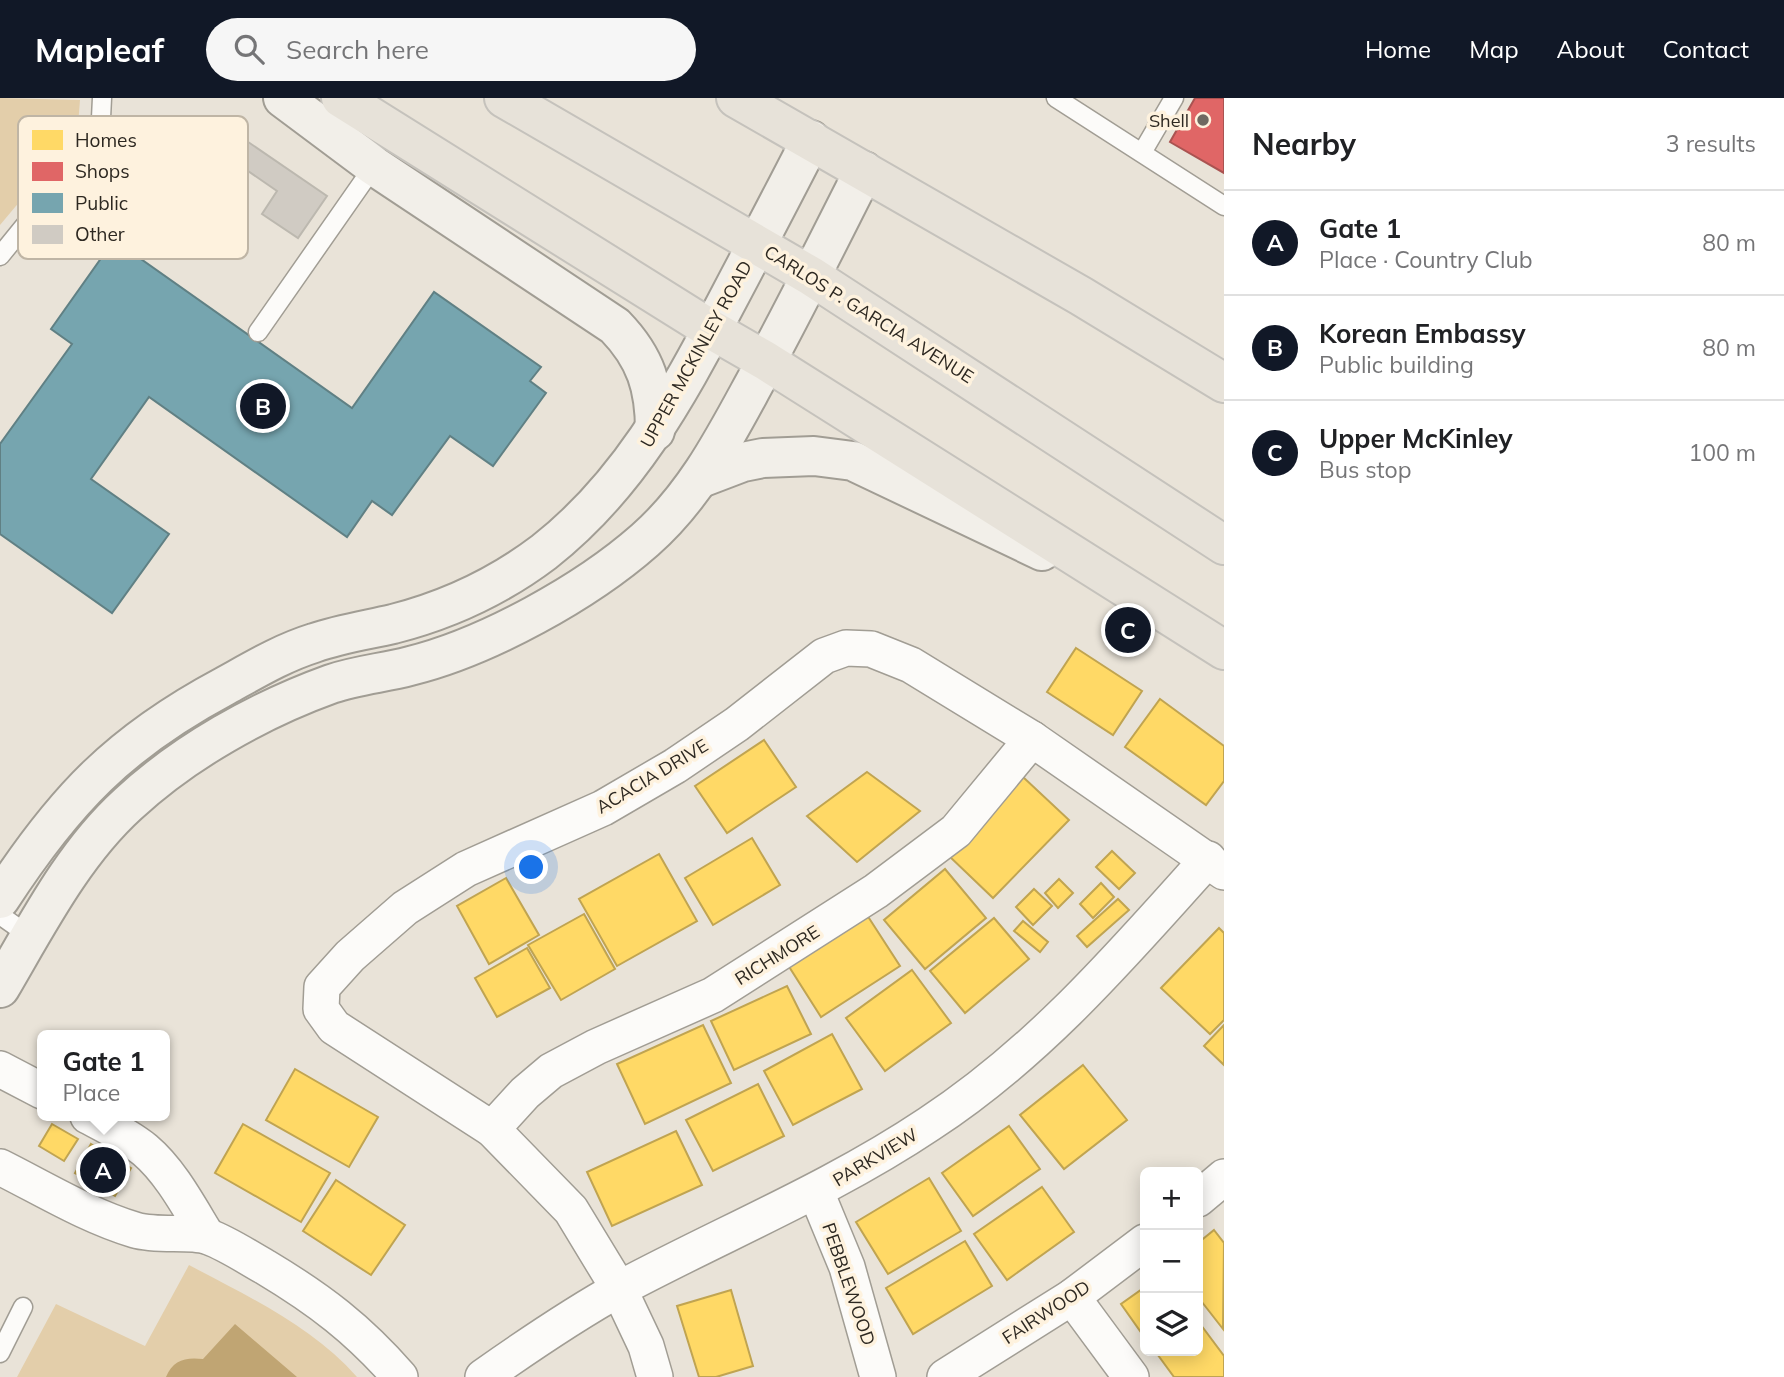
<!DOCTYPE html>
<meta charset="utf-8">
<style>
body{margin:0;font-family:Mulish,sans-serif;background:#f6f6f6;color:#202124}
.controls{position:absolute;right:21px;bottom:21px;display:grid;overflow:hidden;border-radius:10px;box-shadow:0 4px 18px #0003}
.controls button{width:63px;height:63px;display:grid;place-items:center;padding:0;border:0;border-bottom:2px solid #e0e0e0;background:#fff;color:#202124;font:35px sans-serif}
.you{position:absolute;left:532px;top:770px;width:24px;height:24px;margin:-18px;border:5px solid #fff;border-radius:50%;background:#1a73e8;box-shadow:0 0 0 10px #1a73e833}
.badge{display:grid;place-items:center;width:46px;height:46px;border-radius:50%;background:#111827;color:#fff;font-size:23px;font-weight:700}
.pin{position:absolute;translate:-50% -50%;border:4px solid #fff;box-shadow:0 2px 7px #0006}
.popup{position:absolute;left:37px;top:932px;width:133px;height:91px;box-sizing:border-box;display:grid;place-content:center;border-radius:10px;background:#fff;filter:drop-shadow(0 2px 5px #0005);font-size:23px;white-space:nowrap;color:#757577}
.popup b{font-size:26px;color:#202124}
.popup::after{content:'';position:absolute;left:50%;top:100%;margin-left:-14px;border:14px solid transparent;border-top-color:#fff}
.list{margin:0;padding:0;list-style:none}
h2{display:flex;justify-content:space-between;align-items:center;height:91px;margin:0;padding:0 28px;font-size:30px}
h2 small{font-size:23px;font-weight:400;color:#757577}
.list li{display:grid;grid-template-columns:46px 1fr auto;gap:21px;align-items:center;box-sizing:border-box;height:105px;padding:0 28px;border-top:2px solid #e0e0e0}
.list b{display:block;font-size:26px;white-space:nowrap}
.list p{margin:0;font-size:23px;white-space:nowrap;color:#757577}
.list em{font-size:23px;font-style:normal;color:#757577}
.icon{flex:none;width:38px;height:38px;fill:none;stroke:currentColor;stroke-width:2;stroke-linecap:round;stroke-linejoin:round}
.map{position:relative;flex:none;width:1224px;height:1279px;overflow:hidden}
header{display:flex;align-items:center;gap:42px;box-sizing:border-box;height:98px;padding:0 35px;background:#111827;color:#fff}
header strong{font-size:33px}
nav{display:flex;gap:38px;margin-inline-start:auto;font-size:24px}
.search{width:490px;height:63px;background:#f6f6f6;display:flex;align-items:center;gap:18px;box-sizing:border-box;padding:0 24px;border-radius:38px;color:#757577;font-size:26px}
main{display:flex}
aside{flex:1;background:#fff}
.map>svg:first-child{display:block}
.green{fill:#e3ceaa}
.water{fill:#c0a573}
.homes{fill:#ffd966;stroke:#c0a451;stroke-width:2}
.shops{fill:#e06666;stroke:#aa5351;stroke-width:2}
.public{fill:#76a5af;stroke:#608084;stroke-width:2}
.building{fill:#d0cbc3;stroke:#bcb8af;stroke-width:2}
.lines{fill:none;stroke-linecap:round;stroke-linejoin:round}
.lane-casing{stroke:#a19d94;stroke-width:21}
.street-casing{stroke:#a19d94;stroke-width:38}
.secondary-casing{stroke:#a19d94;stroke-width:42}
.primary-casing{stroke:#c5c2bc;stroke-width:42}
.lane{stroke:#fcfbf9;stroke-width:18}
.street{stroke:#fcfbf9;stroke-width:35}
.secondary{stroke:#f2efe9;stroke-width:38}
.primary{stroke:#e7e2d9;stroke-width:38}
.poi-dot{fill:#6f6961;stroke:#fef2de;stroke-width:2.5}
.labels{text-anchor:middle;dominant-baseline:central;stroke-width:7;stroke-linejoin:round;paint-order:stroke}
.poi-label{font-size:18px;fill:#2d2821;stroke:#fef2de;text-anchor:end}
.street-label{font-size:18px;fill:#2d2821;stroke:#fef2de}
.key{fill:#fef2de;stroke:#bfb5a5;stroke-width:2}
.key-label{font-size:19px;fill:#2d2821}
</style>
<header>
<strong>Mapleaf</strong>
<div class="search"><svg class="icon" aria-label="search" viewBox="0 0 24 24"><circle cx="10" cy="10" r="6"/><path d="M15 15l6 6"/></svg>Search here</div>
<nav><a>Home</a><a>Map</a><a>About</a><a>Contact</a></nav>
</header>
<main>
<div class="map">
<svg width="1224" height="1279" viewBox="0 0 1224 1279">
<rect width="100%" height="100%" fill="#e9e3d8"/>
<!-- green -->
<g class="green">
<path d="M 0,0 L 80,2 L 78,27 L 68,46 L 0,127 Z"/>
<path d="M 189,1167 C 249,1199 312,1228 357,1279 L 17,1279 L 56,1206 L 145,1248 Z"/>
</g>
<!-- water -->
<path class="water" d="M 235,1226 L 297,1279 L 166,1279 C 173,1262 185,1259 203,1261 Z"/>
<!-- homes -->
<g class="homes">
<path d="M 1076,550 L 1142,593 L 1113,637 L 1047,594 Z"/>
<path d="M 1160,601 L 1224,648 L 1224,683 L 1206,707 L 1125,649 Z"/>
<path d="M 764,642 L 796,689 L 727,735 L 695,688 Z"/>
<path d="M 867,674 L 920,713 L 857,764 L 807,718 Z"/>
<path d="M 1023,679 L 1069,722 L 993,800 L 948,757 Z"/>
<path d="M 752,740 L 780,787 L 713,827 L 685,780 Z"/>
<path d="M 1112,753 L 1135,775 L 1119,791 L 1096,769 Z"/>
<path d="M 659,756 L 697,823 L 617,868 L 579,801 Z"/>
<path d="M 945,771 L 986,820 L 925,871 L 884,822 Z"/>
<path d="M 506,780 L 539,837 L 489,866 L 457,808 Z"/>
<path d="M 1059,781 L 1073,795 L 1058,810 L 1045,795 Z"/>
<path d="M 1101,785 L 1114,799 L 1093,820 L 1080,806 Z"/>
<path d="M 1034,791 L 1052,808 L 1033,827 L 1016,809 Z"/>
<path d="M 1118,801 L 1129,812 L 1087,849 L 1077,838 Z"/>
<path d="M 584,816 L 615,871 L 561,902 L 528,847 Z"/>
<path d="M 867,817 L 900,868 L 821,919 L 788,867 Z"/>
<path d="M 994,820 L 1029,861 L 965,915 L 930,873 Z"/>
<path d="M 1023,823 L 1048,844 L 1040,854 L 1014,833 Z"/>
<path d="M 1219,830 L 1224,835 L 1224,922 L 1210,936 L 1161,890 Z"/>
<path d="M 527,850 L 550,890 L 497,919 L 475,880 Z"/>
<path d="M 912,872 L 951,925 L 885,973 L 846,920 Z"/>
<path d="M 787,888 L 811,936 L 734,972 L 711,923 Z"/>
<path d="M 703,927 L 731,985 L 645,1026 L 617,966 Z"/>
<path d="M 1224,927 L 1224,967 L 1204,948 Z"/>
<path d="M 832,936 L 862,991 L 793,1027 L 764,973 Z"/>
<path d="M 1083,967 L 1127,1022 L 1064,1071 L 1020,1017 Z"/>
<path d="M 295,971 L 378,1019 L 349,1069 L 266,1022 Z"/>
<path d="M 758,986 L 784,1038 L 713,1073 L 686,1022 Z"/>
<path d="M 52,1026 L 78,1041 L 64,1063 L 39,1048 Z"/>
<path d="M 243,1026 L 330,1075 L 301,1124 L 215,1075 Z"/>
<path d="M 1009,1028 L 1040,1071 L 973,1118 L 942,1075 Z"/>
<path d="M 676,1033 L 702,1087 L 612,1128 L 587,1074 Z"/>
<path d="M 91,1046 L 131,1070 L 115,1098 L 75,1075 Z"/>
<path d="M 929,1080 L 961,1133 L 888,1176 L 856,1124 Z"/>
<path d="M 336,1082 L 405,1127 L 371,1177 L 303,1133 Z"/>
<path d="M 1042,1089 L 1074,1134 L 1007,1182 L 974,1136 Z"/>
<path d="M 1214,1132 L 1224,1145 L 1223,1231 L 1198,1199 L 1198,1145 Z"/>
<path d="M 965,1143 L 992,1188 L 913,1236 L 886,1190 Z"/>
<path d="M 1145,1189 L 1145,1240 L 1121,1206 Z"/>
<path d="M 731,1192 L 753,1268 L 716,1279 L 699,1279 L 677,1208 Z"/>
<path d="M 1198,1223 L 1224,1258 L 1224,1279 L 1174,1279 L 1155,1253 L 1198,1253 Z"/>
</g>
<!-- shops -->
<path class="shops" d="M 1195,0 L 1224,0 L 1224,75 L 1170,44 Z"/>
<!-- public -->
<path class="public" d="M 114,142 L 352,310 L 434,194 L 541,269 L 530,283 L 546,295 L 493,368 L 450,338 L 392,417 L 372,403 L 347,439 L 149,299 L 91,381 L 169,436 L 112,515 L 0,436 L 0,346 L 72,246 L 51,231 Z"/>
<!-- building -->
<path class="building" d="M 216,22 L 327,98 L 298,140 L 262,116 L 277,93 L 203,42 Z"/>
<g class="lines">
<defs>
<g id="lane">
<path d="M 1056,0 L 1224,108"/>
<path d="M 1143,53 L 1174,0"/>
<path d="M 0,158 L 91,46 L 101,20 L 102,0"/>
<path d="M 258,234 L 374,68"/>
<path d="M 0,817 L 31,839"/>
<path d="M 0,1255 L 23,1209"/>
</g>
<g id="street">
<path d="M 0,971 L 42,993"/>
<path d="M 88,1018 C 107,1028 128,1038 145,1052 C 171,1074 189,1109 207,1138"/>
<path d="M 492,1031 L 525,995 L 551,973 L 596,949 L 713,897 L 876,793 L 956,733 L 1032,641"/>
<path d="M 0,1069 C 44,1091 88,1118 135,1132 C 159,1139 190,1132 209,1139 C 228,1146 247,1159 265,1169 C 320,1202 358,1231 400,1279"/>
<path d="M 816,1094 L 847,1169 L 878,1279"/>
<path d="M 1198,1101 L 1224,1079"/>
<path d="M 1072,1199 L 1131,1279"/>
<path d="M 483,1279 C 527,1248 574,1216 621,1190 C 724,1135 832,1091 929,1026 C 1038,955 1122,857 1208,761"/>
<path d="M 655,1279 L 646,1248 L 619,1191 L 571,1112 L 492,1031 L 334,929 L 321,911 L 322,889 L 350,858 L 405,810 L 466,771 L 603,710 L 675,668 L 737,626 L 824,558 L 846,550 L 871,551 L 911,567 L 1032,641 L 1224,774"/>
<path d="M 945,1279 L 1072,1199 L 1145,1144"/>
</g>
<g id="secondary">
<path d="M 283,0 L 374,68 L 615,228 C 646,260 655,290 655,333"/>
<path d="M 701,380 L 743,364 L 763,360 L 814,358 L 853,363 L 1042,453"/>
<path d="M 0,801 C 65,701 120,644 225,588 C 254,572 282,555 314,545 C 340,536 367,532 393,526 C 448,512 499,488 544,454 C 628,388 676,300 725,207 C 754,152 783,97 811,42"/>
<path d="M 0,890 C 37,827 73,756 128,706 C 184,654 259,612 331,586 C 357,577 384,575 410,568 C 487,549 586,494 645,442 C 695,398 724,341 755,284 C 793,215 828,144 864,73"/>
</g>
<g id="primary">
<path d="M 341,0 L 712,232 L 766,263 L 1224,552"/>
<path d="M 504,0 L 811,178 L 1224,447"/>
<path d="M 736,0 L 1081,198 L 1224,285"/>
</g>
</defs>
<!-- lane casing -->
<use href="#lane" class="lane-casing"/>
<!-- street casing -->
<use href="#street" class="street-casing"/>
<!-- secondary casing -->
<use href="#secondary" class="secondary-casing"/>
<!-- primary casing -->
<use href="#primary" class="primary-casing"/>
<!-- lane -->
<use href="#lane" class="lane"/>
<!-- street -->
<use href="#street" class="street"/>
<!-- secondary -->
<use href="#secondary" class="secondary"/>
<!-- primary -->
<use href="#primary" class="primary"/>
</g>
<!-- markers -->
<circle class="poi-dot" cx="1203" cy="22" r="7"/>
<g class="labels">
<!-- poi labels -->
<g class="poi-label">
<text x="1189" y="22">Shell</text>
</g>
<!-- street labels -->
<g class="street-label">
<text transform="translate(869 216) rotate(32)">CARLOS P. GARCIA AVENUE</text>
<text transform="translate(696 256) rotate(-61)">UPPER MCKINLEY ROAD</text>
<text transform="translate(652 678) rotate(-31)">ACACIA DRIVE</text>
<text transform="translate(777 857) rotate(-32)">RICHMORE</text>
<text transform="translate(875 1059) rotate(-31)">PARKVIEW</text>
<text transform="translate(849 1186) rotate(71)">PEBBLEWOOD</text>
<text transform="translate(1046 1214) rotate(-33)">FAIRWOOD</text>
</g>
</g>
<!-- legend -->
<rect x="18" y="18" width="230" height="143" rx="10" class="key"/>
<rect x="32" y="32" width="31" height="20" fill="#ffd966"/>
<rect x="32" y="64" width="31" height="19" fill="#e06666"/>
<rect x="32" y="95" width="31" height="20" fill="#76a5af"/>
<rect x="32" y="127" width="31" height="19" fill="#d0cbc3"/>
<g class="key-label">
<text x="75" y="49">Homes</text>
<text x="75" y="80">Shops</text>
<text x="75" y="112">Public</text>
<text x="75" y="143">Other</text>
</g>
</svg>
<div class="controls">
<button>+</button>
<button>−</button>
<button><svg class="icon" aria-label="layers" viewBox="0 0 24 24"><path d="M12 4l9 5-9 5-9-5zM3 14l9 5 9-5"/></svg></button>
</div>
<div class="you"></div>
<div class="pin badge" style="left:103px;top:1072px">A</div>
<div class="popup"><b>Gate 1</b>Place</div>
<div class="pin badge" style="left:263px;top:308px">B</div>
<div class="pin badge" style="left:1128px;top:532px">C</div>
</div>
<aside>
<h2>Nearby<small>3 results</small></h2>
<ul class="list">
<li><span class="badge">A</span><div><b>Gate 1</b><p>Place · Country Club</p></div><em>80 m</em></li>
<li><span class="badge">B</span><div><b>Korean Embassy</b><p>Public building</p></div><em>80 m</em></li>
<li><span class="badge">C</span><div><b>Upper McKinley</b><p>Bus stop</p></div><em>100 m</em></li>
</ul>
</aside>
</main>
